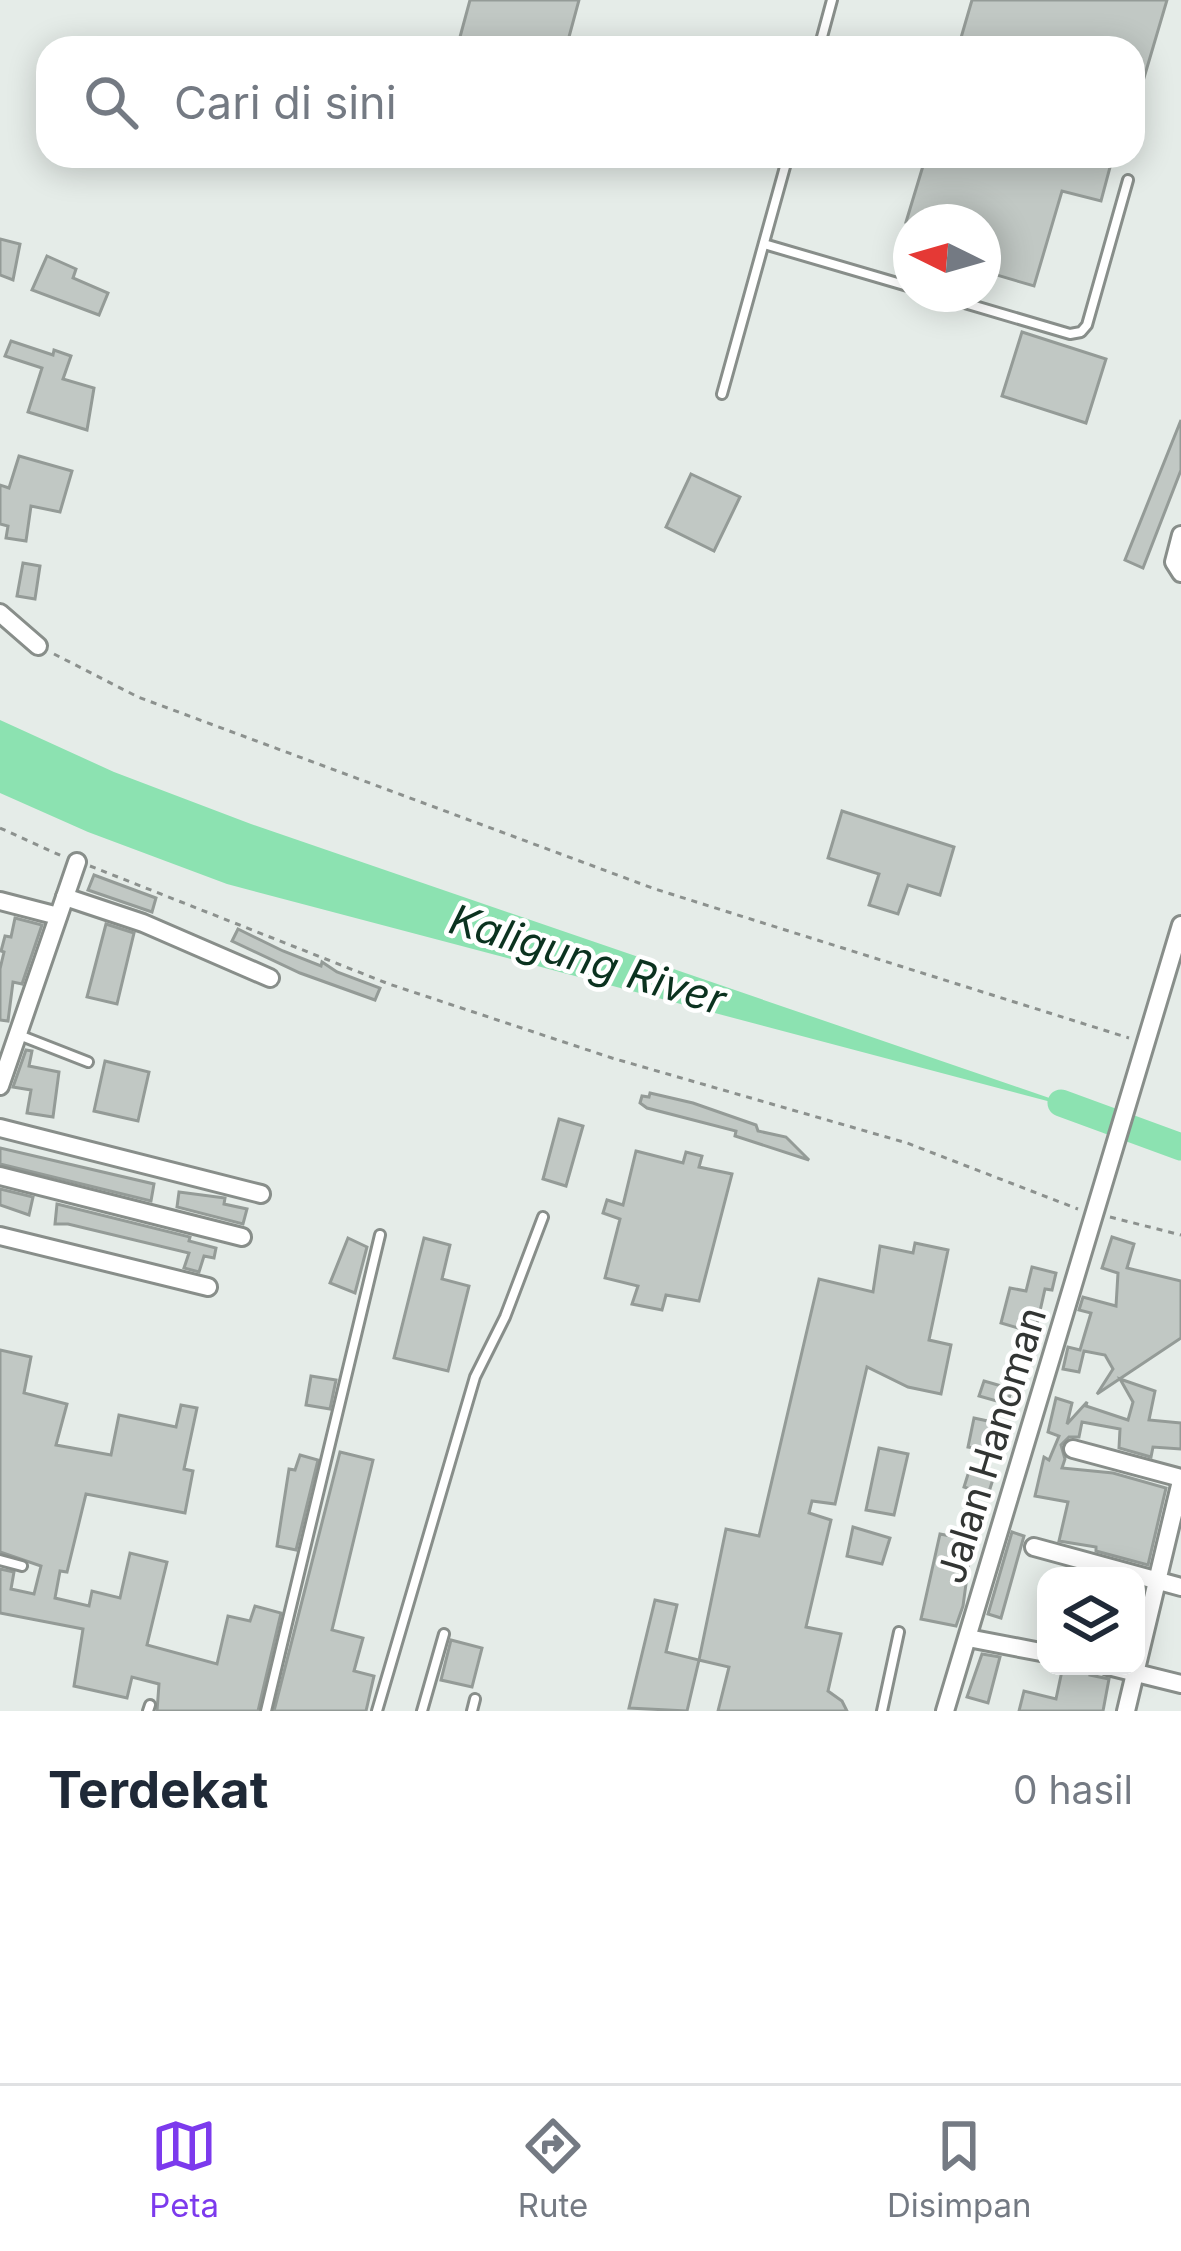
<!DOCTYPE html>
<html lang="id">
<style>
body{margin:0;font-family:Inter,sans-serif;background:#f2f2f3;color:#1f2937}
.controls{position:absolute;right:36px;bottom:36px;display:grid;overflow:hidden;border-radius:24px;box-shadow:0 6px 30px #0003}
.controls button{width:108px;height:108px;display:grid;place-items:center;padding:0;border:0;border-bottom:3px solid #e0e1e3;background:#fff;color:#1f2937;font:60px sans-serif}
.compass{position:absolute;left:893px;top:204px;width:108px;height:108px;border-radius:50%;background:#fff;box-shadow:0 6px 30px #0003;rotate:275deg}
.list{margin:0;padding:0;list-style:none}
h2{display:flex;justify-content:space-between;align-items:center;height:156px;margin:0;padding:0 48px;font-size:51px}
h2 small{font-size:39px;font-weight:400;color:#747a83}
.icon{flex:none;width:66px;height:66px;fill:none;stroke:currentColor;stroke-width:2;stroke-linecap:round;stroke-linejoin:round}
.map{position:relative;flex:none;width:1181px;height:1711px;overflow:hidden}
.search{position:absolute;background:#fff;box-shadow:0 6px 30px #0003;left:36px;right:36px;top:36px;height:132px;display:flex;align-items:center;gap:30px;box-sizing:border-box;padding:0 42px;border-radius:36px;color:#747a83;font-size:45px}
.sheet{height:372px;background:#fff}
nav{display:flex;justify-content:space-around;align-items:center;box-sizing:border-box;height:168px;border-top:3px solid #e0e1e3;background:#fff;font-size:33px;color:#747a83}
nav a{display:grid;justify-items:center;gap:6px}
nav .on{color:#7c3aed}
.map>svg:first-child{display:block}
.water{fill:#8ce2b1}
.lines{fill:none;stroke-linecap:round;stroke-linejoin:round}
.river{stroke:#8ce2b1;stroke-width:27}
.building{fill:#c1c8c4;stroke:#949b97;stroke-width:3}
.service-casing{stroke:#888e8a;stroke-width:14}
.minor-casing{stroke:#888e8a;stroke-width:22}
.path{stroke:#8c918e;stroke-width:3;stroke-dasharray:6 6;stroke-linecap:butt}
.service{stroke:#fff;stroke-width:8}
.minor{stroke:#fff;stroke-width:16}
.labels{text-anchor:middle;dominant-baseline:central;stroke-width:9;stroke-linejoin:round;paint-order:stroke}
.street-label{font-size:39px;fill:#323533;stroke:#fff}
.water-label{font-size:42px;font-style:italic;fill:#0b321f;stroke:#fff}
</style>
<div class="map">
<svg width="1181" height="1711" viewBox="0 0 1181 1711">
<rect width="100%" height="100%" fill="#e5ece8"/>
<!-- water -->
<path class="water" d="M 0,720 L 114,772 L 251,824 L 1093,1113 L 227,884 L 88,832 L 0,793 Z"/>
<g class="lines">
<!-- river -->
<path class="river" d="M 1061,1103 L 1181,1147"/>
</g>
<!-- building -->
<g class="building">
<path d="M 470,0 L 579,0 L 566,48 L 457,48 Z"/>
<path d="M 972,0 L 1167,0 L 1136,105 L 1133,105 L 1133,48 L 958,48 Z"/>
<path d="M 926,156 L 1113,156 L 1101,201 L 1062,191 L 1034,286 L 983,271 L 983,222 L 906,222 Z"/>
<path d="M 0,239 L 20,244 L 13,280 L 0,275 Z"/>
<path d="M 47,256 L 76,269 L 73,278 L 108,293 L 99,315 L 32,290 Z"/>
<path d="M 1022,332 L 1106,359 L 1086,423 L 1002,396 Z"/>
<path d="M 11,341 L 53,355 L 54,350 L 71,356 L 63,379 L 94,388 L 87,430 L 28,412 L 42,368 L 5,356 Z"/>
<path d="M 1181,420 L 1181,470 L 1143,568 L 1125,560 Z"/>
<path d="M 19,456 L 72,471 L 60,512 L 31,506 L 26,541 L 6,538 L 8,526 L 0,524 L 0,485 L 9,488 Z"/>
<path d="M 691,474 L 740,497 L 714,551 L 666,527 Z"/>
<path d="M 23,563 L 40,566 L 35,599 L 17,596 Z"/>
<path d="M 842,811 L 954,847 L 940,895 L 908,885 L 898,914 L 869,905 L 879,874 L 828,858 Z"/>
<path d="M 94,875 L 156,898 L 152,912 L 88,890 Z"/>
<path d="M 15,918 L 42,925 L 22,984 L 13,982 L 8,1021 L 0,1020 L 0,969 L 4,952 L 1,951 L 5,936 L 11,937 Z"/>
<path d="M 106,924 L 134,933 L 117,1004 L 87,997 Z"/>
<path d="M 238,929 L 283,951 L 321,966 L 322,962 L 337,972 L 380,988 L 375,1000 L 300,973 L 232,941 Z"/>
<path d="M 26,1050 L 32,1051 L 29,1066 L 59,1072 L 53,1117 L 27,1113 L 31,1090 L 13,1087 Z"/>
<path d="M 105,1061 L 149,1072 L 138,1121 L 94,1111 Z"/>
<path d="M 650,1093 L 693,1103 L 756,1125 L 758,1131 L 786,1137 L 809,1160 L 735,1136 L 736,1131 L 647,1108 L 640,1103 L 642,1096 L 649,1097 Z"/>
<path d="M 559,1119 L 583,1126 L 566,1186 L 543,1179 Z"/>
<path d="M 0,1148 L 154,1184 L 151,1201 L 0,1164 Z"/>
<path d="M 636,1151 L 683,1163 L 686,1152 L 702,1156 L 699,1167 L 732,1174 L 699,1301 L 666,1295 L 662,1310 L 632,1304 L 638,1286 L 605,1278 L 620,1219 L 603,1213 L 607,1200 L 623,1205 Z"/>
<path d="M 0,1189 L 33,1197 L 29,1215 L 0,1205 Z"/>
<path d="M 179,1192 L 225,1198 L 224,1204 L 247,1209 L 243,1224 L 177,1207 Z"/>
<path d="M 57,1204 L 190,1237 L 189,1241 L 216,1248 L 214,1258 L 204,1256 L 199,1272 L 184,1268 L 189,1253 L 68,1224 L 55,1224 Z"/>
<path d="M 1112,1237 L 1134,1244 L 1127,1268 L 1181,1281 L 1181,1338 L 1097,1394 L 1113,1369 L 1105,1355 L 1084,1351 L 1079,1372 L 1063,1369 L 1068,1347 L 1080,1350 L 1091,1313 L 1079,1310 L 1083,1297 L 1116,1306 L 1118,1273 L 1102,1268 Z"/>
<path d="M 348,1238 L 367,1247 L 355,1293 L 330,1283 Z"/>
<path d="M 424,1238 L 450,1245 L 442,1279 L 469,1286 L 448,1371 L 394,1358 Z"/>
<path d="M 915,1243 L 948,1250 L 929,1340 L 951,1345 L 941,1394 L 908,1387 L 867,1367 L 835,1504 L 812,1501 L 809,1513 L 831,1520 L 806,1627 L 841,1634 L 828,1691 L 842,1701 L 847,1711 L 718,1711 L 729,1667 L 699,1660 L 726,1529 L 759,1536 L 819,1279 L 873,1292 L 880,1246 L 913,1253 Z"/>
<path d="M 1032,1267 L 1056,1273 L 1052,1290 L 1045,1289 L 1035,1333 L 1001,1323 L 1010,1288 L 1026,1291 Z"/>
<path d="M 0,1350 L 31,1357 L 24,1393 L 67,1404 L 56,1445 L 111,1455 L 119,1415 L 176,1427 L 181,1405 L 197,1408 L 184,1469 L 193,1471 L 185,1513 L 86,1494 L 67,1572 L 60,1571 L 55,1598 L 89,1606 L 92,1591 L 120,1598 L 130,1553 L 167,1562 L 147,1645 L 217,1664 L 228,1616 L 250,1621 L 255,1606 L 281,1613 L 258,1711 L 157,1711 L 159,1684 L 132,1677 L 127,1698 L 74,1686 L 83,1629 L 0,1613 L 0,1569 L 14,1572 L 11,1589 L 34,1594 L 41,1566 L 0,1552 Z"/>
<path d="M 311,1376 L 336,1380 L 330,1409 L 306,1405 Z"/>
<path d="M 1120,1379 L 1155,1391 L 1149,1420 L 1181,1423 L 1181,1449 L 1153,1447 L 1151,1457 L 1119,1448 L 1120,1429 L 1082,1422 L 1079,1437 L 1069,1437 L 1061,1445 L 1065,1459 L 1062,1468 L 1113,1473 L 1166,1488 L 1148,1565 L 1096,1551 L 1096,1547 L 1059,1541 L 1068,1502 L 1035,1496 L 1044,1457 L 1049,1460 L 1059,1436 L 1048,1432 L 1056,1398 L 1072,1403 L 1067,1424 L 1087,1402 L 1086,1406 L 1128,1420 L 1133,1402 Z"/>
<path d="M 984,1381 L 1012,1389 L 1007,1404 L 979,1396 Z"/>
<path d="M 974,1418 L 1006,1425 L 1000,1453 L 968,1447 Z"/>
<path d="M 879,1448 L 908,1454 L 894,1515 L 866,1510 Z"/>
<path d="M 340,1452 L 373,1460 L 332,1630 L 363,1638 L 354,1671 L 374,1676 L 366,1711 L 274,1711 Z"/>
<path d="M 300,1455 L 318,1460 L 296,1550 L 277,1546 L 289,1469 L 295,1470 Z"/>
<path d="M 970,1468 L 994,1476 L 988,1495 L 964,1487 Z"/>
<path d="M 853,1527 L 890,1538 L 882,1564 L 847,1556 Z"/>
<path d="M 1012,1532 L 1024,1536 L 1001,1618 L 988,1614 Z"/>
<path d="M 940,1534 L 972,1540 L 963,1606 L 956,1626 L 921,1619 Z"/>
<path d="M 655,1600 L 677,1605 L 666,1652 L 699,1660 L 687,1711 L 629,1708 Z"/>
<path d="M 451,1640 L 482,1648 L 472,1687 L 441,1680 Z"/>
<path d="M 982,1654 L 1000,1657 L 988,1703 L 967,1697 Z"/>
<path d="M 1063,1666 L 1092,1666 L 1090,1675 L 1109,1679 L 1103,1711 L 1019,1711 L 1024,1691 L 1056,1699 Z"/>
</g>
<g class="lines">
<defs>
<g id="service">
<path d="M 819,48 L 832,0"/>
<path d="M 764,244 L 911,287"/>
<path d="M 934,294 L 1070,334 L 1081,332 L 1087,325 L 1128,180"/>
<path d="M 722,394 L 788,156"/>
<path d="M 19,1035 L 88,1062"/>
<path d="M 0,1560 L 22,1566"/>
<path d="M 148,1711 L 150,1705"/>
<path d="M 266,1711 L 380,1235"/>
<path d="M 377,1711 L 475,1377 L 505,1317 L 543,1217"/>
<path d="M 422,1711 L 444,1634"/>
<path d="M 472,1711 L 475,1699"/>
<path d="M 882,1711 L 899,1632"/>
</g>
<g id="minor">
<path d="M 1181,535 L 1174,562 L 1181,573"/>
<path d="M 0,613 L 38,646"/>
<path d="M 65,897 L 143,923 L 270,978"/>
<path d="M 0,901 L 58,916"/>
<path d="M 0,1086 L 77,862"/>
<path d="M 0,1128 L 261,1194"/>
<path d="M 0,1176 L 242,1237"/>
<path d="M 0,1236 L 208,1287"/>
<path d="M 1073,1449 L 1181,1478"/>
<path d="M 1034,1547 L 1181,1587"/>
<path d="M 968,1638 L 1046,1653"/>
<path d="M 1108,1666 L 1181,1684"/>
<path d="M 945,1711 L 1181,925"/>
<path d="M 1126,1711 L 1181,1481"/>
</g>
</defs>
<!-- service casing -->
<use href="#service" class="service-casing"/>
<!-- minor casing -->
<use href="#minor" class="minor-casing"/>
<!-- path -->
<g class="path">
<path d="M 54,654 L 138,697 L 655,889 L 1129,1038"/>
<path d="M 0,828 L 64,857"/>
<path d="M 90,866 L 389,984 L 612,1058 L 907,1143 L 1078,1209"/>
<path d="M 1110,1217 L 1181,1235"/>
</g>
<!-- service -->
<use href="#service" class="service"/>
<!-- minor -->
<use href="#minor" class="minor"/>
</g>
<g class="labels">
<!-- street labels -->
<g class="street-label">
<text transform="translate(991 1445) rotate(-73)">Jalan Hanoman</text>
</g>
<!-- water labels -->
<g class="water-label">
<text transform="translate(588 959) rotate(17)">Kaligung River</text>
</g>
</g>
</svg>
<div class="controls">
<button><svg class="icon" aria-label="layers" viewBox="0 0 24 24"><path d="M12 4l9 5-9 5-9-5zM3 14l9 5 9-5"/></svg></button>
</div>
<svg class="compass" viewBox="-18 -18 36 36"><path d="M0-13l5 13h-10z" fill="#e53935"/><path d="M0 13l5-13h-10z" fill="#747a83"/></svg>
<div class="search"><svg class="icon" aria-label="search" viewBox="0 0 24 24"><circle cx="10" cy="10" r="6"/><path d="M15 15l6 6"/></svg>Cari di sini</div>
</div>
<section class="sheet">
<h2>Terdekat<small>0 hasil</small></h2>
<ul class="list">
</ul>
</section>
<nav>
<a class="on"><svg class="icon" aria-label="map" viewBox="0 0 24 24"><path d="M3 6l6-2 6 2 6-2v14l-6 2-6-2-6 2zM9 4v14M15 6v14"/></svg>Peta</a>
<a><svg class="icon" aria-label="directions" viewBox="0 0 24 24"><path d="M12 3l9 9-9 9-9-9zM9 14v-3h6M13 9l2 2-2 2"/></svg>Rute</a>
<a><svg class="icon" aria-label="saved" viewBox="0 0 24 24"><path d="M7 4h10v16l-5-4-5 4z"/></svg>Disimpan</a>
</nav>
